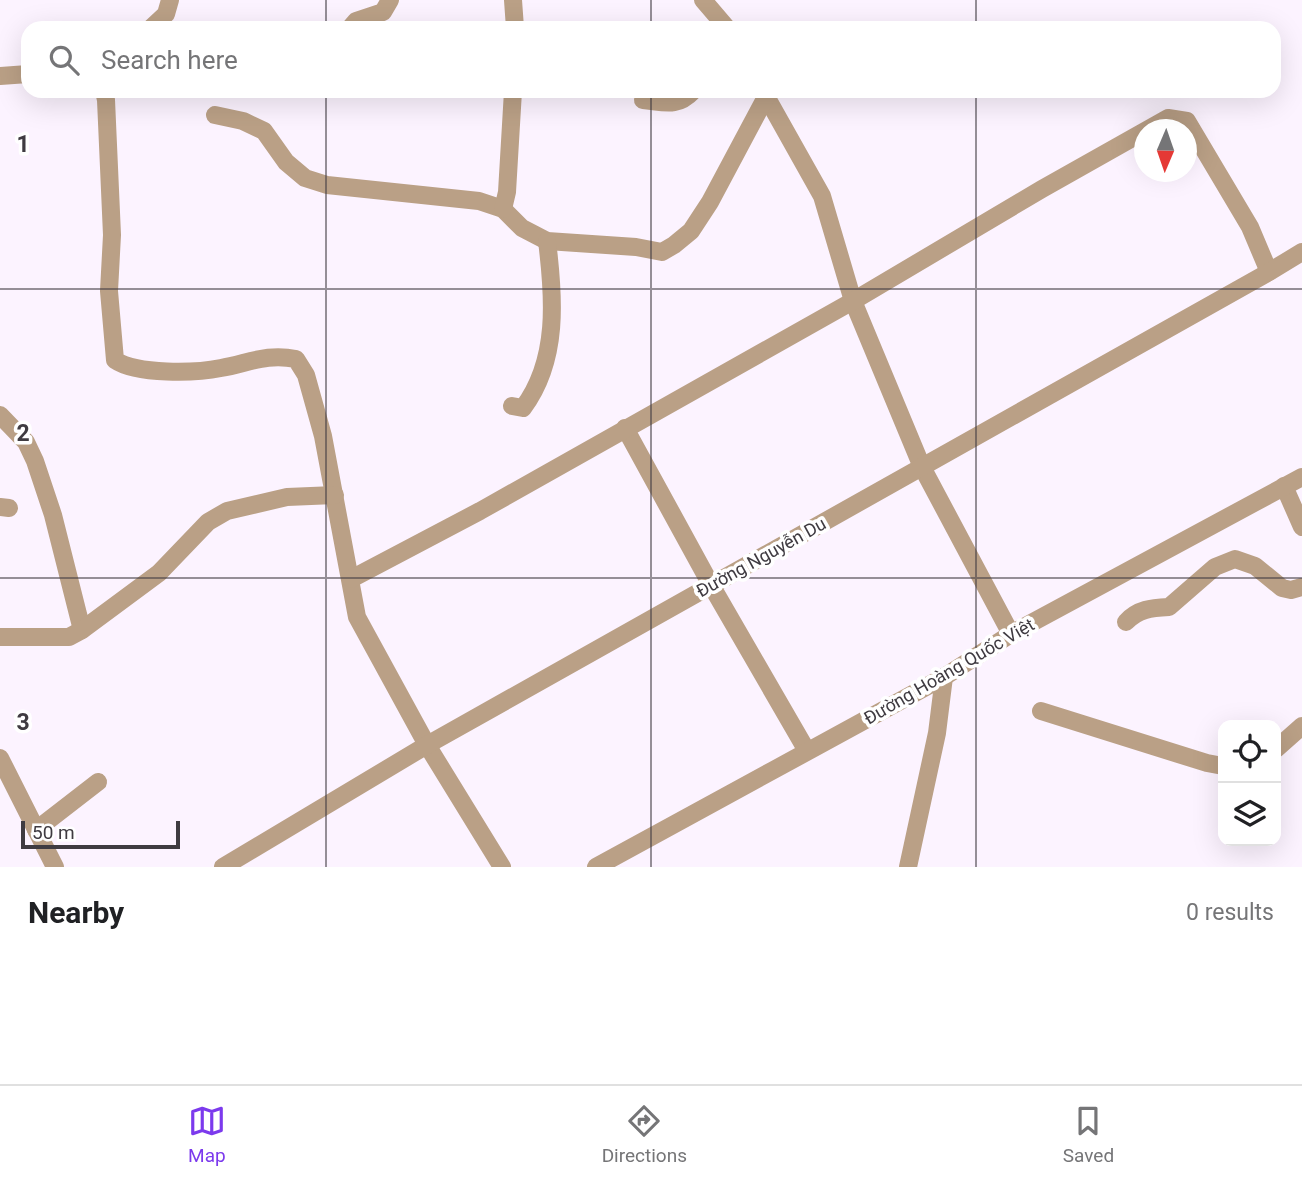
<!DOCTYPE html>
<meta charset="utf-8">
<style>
body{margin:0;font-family:Roboto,sans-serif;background:#f2f2f2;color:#202124}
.controls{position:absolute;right:21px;bottom:21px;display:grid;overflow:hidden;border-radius:14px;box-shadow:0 7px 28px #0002}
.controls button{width:63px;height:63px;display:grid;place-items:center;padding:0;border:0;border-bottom:2px solid #e0e0e0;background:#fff;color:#202124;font:35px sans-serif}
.compass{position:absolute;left:1134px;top:119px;width:63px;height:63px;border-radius:50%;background:#fff;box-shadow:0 7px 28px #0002;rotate:182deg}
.scale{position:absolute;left:21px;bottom:18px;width:159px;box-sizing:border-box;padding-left:7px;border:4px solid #3f3b41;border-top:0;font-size:19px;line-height:24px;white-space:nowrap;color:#3f3b41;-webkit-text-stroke:5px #fff;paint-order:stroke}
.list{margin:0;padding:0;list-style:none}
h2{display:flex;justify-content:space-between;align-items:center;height:91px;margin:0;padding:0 28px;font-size:30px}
h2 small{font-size:23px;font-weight:400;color:#757577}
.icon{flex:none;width:38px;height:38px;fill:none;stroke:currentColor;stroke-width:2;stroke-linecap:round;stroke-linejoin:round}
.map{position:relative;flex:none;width:1302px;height:867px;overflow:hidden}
.search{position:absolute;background:#fff;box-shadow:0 7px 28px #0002;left:21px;right:21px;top:21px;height:77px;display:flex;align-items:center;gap:18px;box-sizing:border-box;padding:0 24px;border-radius:21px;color:#757577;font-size:26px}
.sheet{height:217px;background:#fff}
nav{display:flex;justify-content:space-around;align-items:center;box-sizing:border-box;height:98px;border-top:2px solid #e0e0e0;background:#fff;font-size:19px;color:#757577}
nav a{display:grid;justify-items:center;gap:4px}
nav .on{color:#7c3aed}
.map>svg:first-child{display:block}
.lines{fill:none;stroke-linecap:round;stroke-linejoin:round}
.minor{stroke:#baa086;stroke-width:18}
.grid{fill:none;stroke:#3f3b41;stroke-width:2;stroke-opacity:0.55}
.labels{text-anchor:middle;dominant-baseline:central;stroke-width:7;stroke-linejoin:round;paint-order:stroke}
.street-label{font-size:18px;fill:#3f3b41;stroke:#fff}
.grid-label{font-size:23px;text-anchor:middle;font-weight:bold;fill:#3f3b41;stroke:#fff;stroke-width:7;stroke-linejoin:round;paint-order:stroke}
</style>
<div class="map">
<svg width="1302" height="867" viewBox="0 0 1302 867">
<rect width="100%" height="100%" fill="#fcf3ff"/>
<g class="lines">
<!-- minor -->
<g class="minor">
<path d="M 513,0 L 515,28"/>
<path d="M 703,0 L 727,28"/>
<path d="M 151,28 L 166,14 L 170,0"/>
<path d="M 350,28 L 356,21 L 383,12 L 390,0"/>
<path d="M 0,76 L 28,74"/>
<path d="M 104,91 L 106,100 L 112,235 L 109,291 L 115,360 C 137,375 196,373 221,368 C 249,363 267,353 296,359 L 306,375 L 323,436 L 357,617 L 427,745 L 502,867"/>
<path d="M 763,91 L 822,196 L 853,301 L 922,467 L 1011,634"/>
<path d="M 643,100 C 664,102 677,108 693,91"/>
<path d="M 215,115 L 243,121 L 264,131 L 286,162 L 305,178 L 327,185 L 479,201 L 503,209 L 522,228 L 547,241 L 636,247 L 662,252 L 674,245 L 691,231 L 710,202 L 766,97"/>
<path d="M 503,209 L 507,192 L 513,91"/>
<path d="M 512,406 L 523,408 C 559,360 554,297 547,241"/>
<path d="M 0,415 L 26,442 L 35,461 L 53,515 L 82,630"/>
<path d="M 625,428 L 711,585 L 807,751"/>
<path d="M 1284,486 L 1302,527"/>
<path d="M 0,507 L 9,508"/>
<path d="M 351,579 L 480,511 L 853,301 L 1042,189 L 1168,118 L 1187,121 L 1250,227 L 1269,272"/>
<path d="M 1126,622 C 1138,609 1151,608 1169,607 L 1215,567 L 1235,559 L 1255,566 L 1282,588 L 1291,590 L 1302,587"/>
<path d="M 0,637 L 69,637 L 82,630 L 159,573 L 208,522 L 227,511 L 287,497 L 335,495"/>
<path d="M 1041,711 L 1207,763 L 1223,766"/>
<path d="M 1276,749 L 1302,726"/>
<path d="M 0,758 L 55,867"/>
<path d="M 36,830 L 98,782"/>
<path d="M 223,867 L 427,745 L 1269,272 L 1302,252"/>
<path d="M 596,867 L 944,677 L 1011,634 L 1302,477"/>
<path d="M 908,867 L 937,733 L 944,677"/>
</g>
</g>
<!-- grid -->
<path class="grid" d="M 326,0 L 326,28M 651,0 L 651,28M 976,0 L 976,28M 326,91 L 326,867M 651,91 L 651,867M 976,91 L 976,867M 0,289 L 1302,289M 0,578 L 1302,578"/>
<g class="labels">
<!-- street labels -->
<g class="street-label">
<text transform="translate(761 557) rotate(-29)">Đường Nguyễn Du</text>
<text transform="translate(949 671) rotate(-30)">Đường Hoàng Quốc Việt</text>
</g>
</g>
<g class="grid-label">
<text x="23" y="152">1</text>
<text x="23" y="441">2</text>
<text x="23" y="730">3</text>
</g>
</svg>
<div class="controls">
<button><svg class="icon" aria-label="locate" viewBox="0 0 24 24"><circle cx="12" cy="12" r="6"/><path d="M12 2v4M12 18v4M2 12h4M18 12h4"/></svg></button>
<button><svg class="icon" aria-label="layers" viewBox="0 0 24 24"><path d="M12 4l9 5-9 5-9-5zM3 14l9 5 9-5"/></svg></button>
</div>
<svg class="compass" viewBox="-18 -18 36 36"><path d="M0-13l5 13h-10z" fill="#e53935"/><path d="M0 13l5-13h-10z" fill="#757577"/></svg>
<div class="scale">50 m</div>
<div class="search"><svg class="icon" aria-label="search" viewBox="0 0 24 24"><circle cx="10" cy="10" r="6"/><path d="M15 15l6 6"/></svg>Search here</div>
</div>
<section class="sheet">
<h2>Nearby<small>0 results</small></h2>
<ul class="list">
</ul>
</section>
<nav>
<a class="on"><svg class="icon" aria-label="map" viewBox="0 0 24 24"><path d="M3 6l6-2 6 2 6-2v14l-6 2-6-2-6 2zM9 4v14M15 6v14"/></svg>Map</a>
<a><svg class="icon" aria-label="directions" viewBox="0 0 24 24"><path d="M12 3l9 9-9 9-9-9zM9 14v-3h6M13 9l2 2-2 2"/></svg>Directions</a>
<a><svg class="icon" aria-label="saved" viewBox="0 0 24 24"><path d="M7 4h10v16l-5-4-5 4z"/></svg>Saved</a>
</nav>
